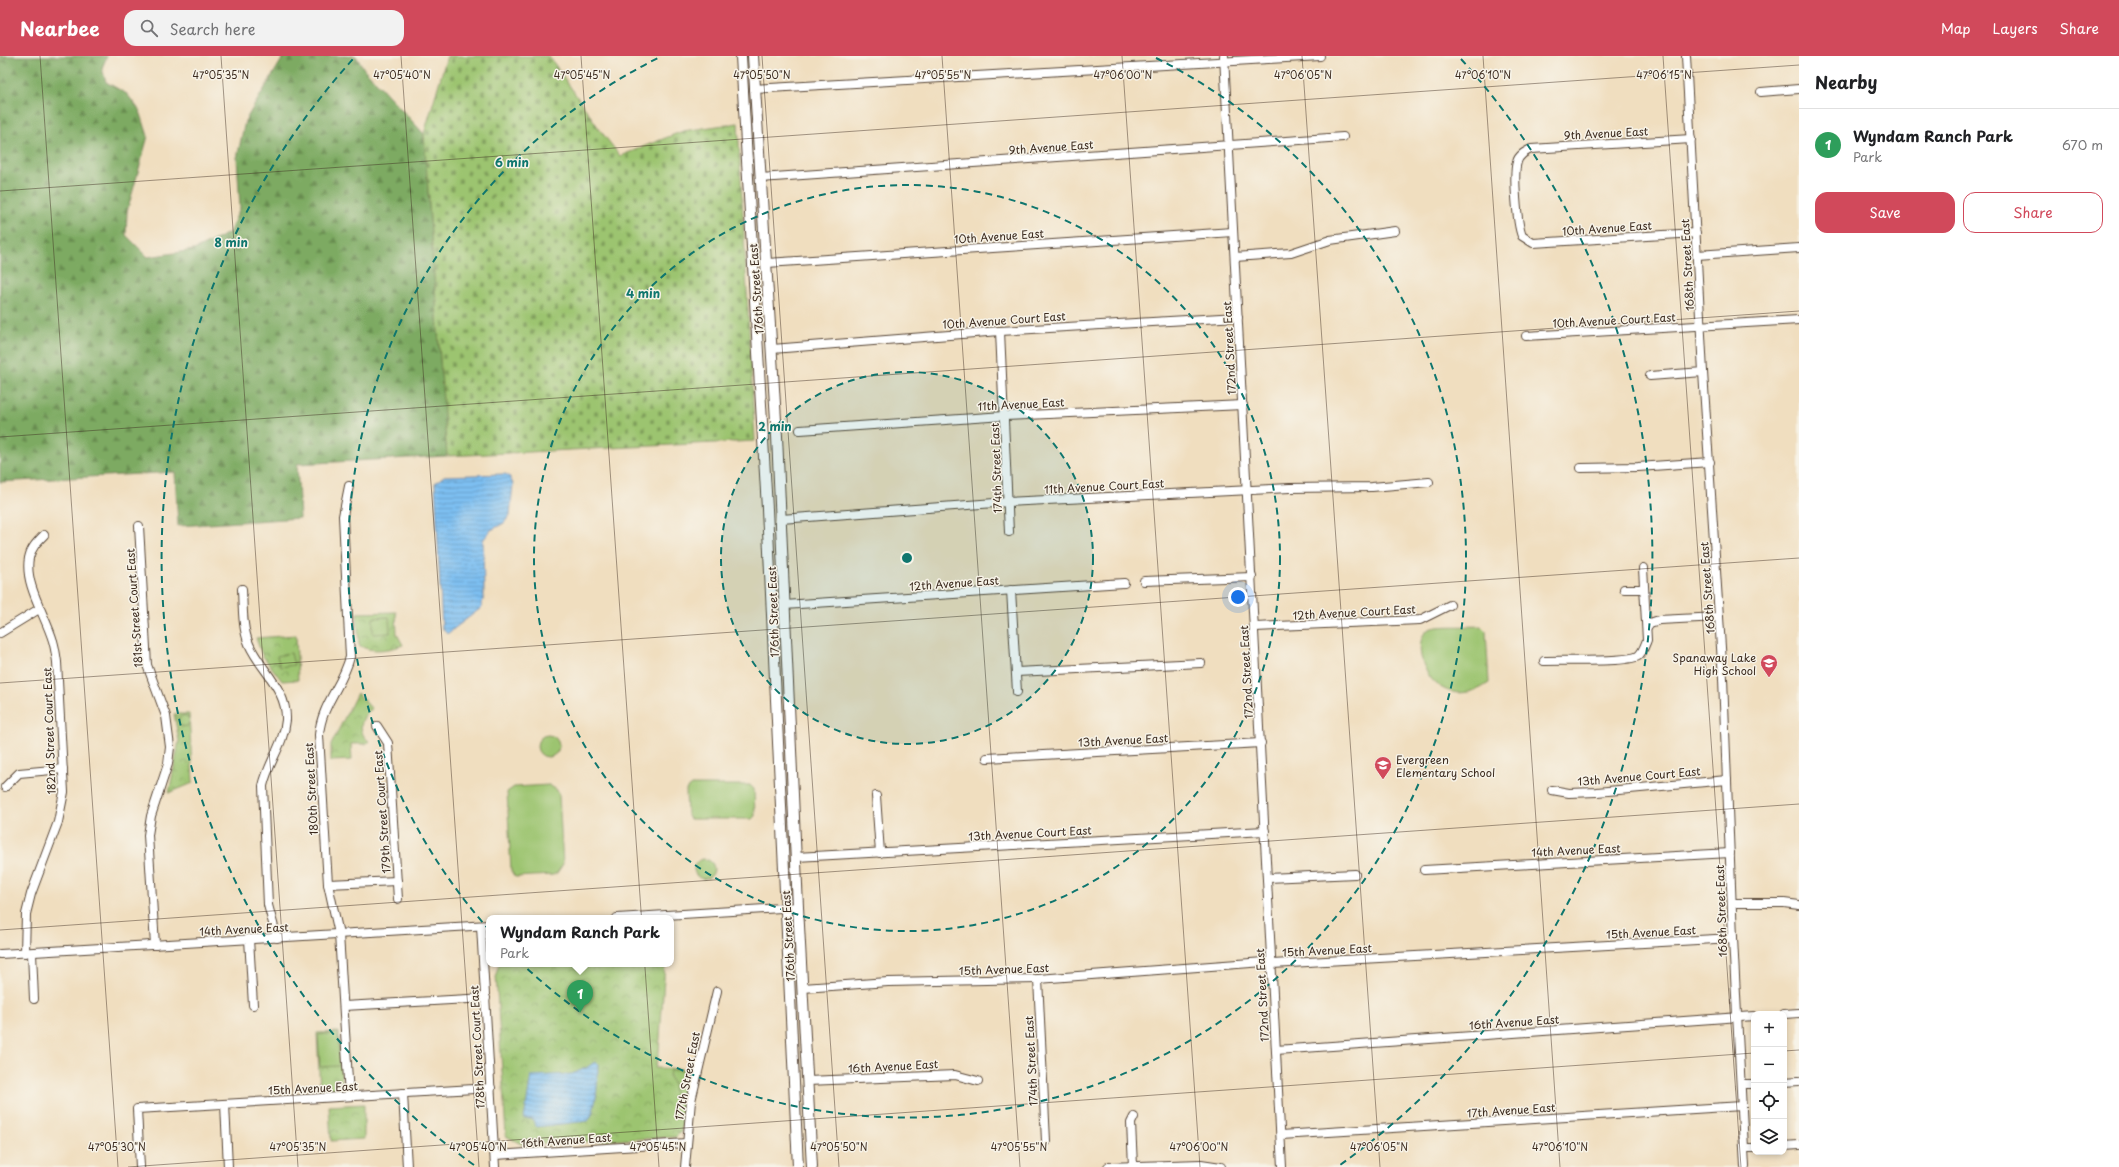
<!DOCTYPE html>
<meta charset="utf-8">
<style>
body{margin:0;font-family:"Playpen Sans",sans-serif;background:#f2f2f2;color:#202124}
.controls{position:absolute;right:12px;bottom:12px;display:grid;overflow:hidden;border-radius:8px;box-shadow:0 2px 6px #0003}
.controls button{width:36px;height:36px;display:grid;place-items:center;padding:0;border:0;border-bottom:1px solid #e0e0e0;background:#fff;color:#202124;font:20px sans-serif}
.you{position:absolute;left:1238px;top:541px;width:14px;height:14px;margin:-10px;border:3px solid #fff;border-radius:50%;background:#1a73e8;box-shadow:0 0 0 6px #1a73e833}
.badge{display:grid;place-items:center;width:26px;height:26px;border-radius:50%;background:#d1495b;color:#fff;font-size:13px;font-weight:700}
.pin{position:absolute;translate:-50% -33px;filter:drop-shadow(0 1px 2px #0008)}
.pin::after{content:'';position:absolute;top:21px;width:14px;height:12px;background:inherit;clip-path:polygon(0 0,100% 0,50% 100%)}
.popup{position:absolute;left:486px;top:859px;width:188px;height:52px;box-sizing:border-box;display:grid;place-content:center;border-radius:8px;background:#fff;filter:drop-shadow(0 1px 3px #0005);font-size:13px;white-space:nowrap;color:#757577}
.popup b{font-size:15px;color:#202124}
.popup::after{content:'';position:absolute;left:50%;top:100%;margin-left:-8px;border:8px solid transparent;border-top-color:#fff}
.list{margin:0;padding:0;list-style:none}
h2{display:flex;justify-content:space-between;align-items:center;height:52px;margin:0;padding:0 16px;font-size:17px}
h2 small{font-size:13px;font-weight:400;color:#757577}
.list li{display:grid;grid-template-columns:26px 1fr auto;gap:12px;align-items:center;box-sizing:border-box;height:72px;padding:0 16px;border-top:1px solid #e0e0e0}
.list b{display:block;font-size:15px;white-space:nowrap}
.list p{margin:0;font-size:13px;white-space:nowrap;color:#757577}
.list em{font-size:13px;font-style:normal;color:#757577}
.actions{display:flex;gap:8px;padding:12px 16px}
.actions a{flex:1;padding:9px 0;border:1px solid #d1495b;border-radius:12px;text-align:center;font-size:14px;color:#d1495b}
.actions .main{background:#d1495b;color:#fff}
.icon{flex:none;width:22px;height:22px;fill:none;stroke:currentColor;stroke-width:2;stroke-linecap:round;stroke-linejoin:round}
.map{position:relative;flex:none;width:1799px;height:1111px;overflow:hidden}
header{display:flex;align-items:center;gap:24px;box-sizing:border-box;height:56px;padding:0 20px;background:#d1495b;color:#fff}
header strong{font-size:19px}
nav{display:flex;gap:22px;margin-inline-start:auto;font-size:14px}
.search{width:280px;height:36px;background:#f2f2f2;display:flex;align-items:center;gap:10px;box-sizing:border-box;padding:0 14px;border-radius:12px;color:#757577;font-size:15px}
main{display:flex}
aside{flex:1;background:#fff}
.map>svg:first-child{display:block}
.forest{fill:url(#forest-firs);stroke:#5c6a40}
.cemetery{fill:url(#cemetery-stones);stroke:#6c7747}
.park{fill:url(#park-crowns);stroke:#6c7747}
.garden{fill:#9cc470;stroke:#6c7747}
.water{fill:url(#water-rules);stroke:#5c7488}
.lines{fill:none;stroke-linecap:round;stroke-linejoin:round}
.minor-casing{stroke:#564536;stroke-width:10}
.major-casing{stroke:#564536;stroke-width:12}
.minor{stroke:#fff;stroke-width:8}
.major{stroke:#fff;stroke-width:10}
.ticks{fill:none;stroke:#3b2a1e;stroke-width:1;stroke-opacity:0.45}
.ring{fill:none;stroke:#0f766e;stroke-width:2;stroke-dasharray:7 5}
.labels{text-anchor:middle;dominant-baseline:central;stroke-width:3;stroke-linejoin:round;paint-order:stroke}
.street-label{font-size:11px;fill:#3b2a1e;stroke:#f7f3e8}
.poi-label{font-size:11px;fill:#3b2a1e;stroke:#f7f3e8;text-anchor:end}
.ticks-label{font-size:10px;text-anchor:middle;fill:#3b2a1e;stroke:#f7f3e8;stroke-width:3;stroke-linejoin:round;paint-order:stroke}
.centre{fill:#0f766e;stroke:#f7f3e8;stroke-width:2}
.ring-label{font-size:12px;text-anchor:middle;font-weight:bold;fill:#0f766e;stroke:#f7f3e8;stroke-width:3;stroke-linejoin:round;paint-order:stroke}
</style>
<header>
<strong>Nearbee</strong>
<div class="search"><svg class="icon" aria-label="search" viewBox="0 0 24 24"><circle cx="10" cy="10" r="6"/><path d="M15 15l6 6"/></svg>Search here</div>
<nav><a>Map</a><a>Layers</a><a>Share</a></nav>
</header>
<main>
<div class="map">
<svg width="1799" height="1111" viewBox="0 0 1799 1111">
<defs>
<pattern id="forest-firs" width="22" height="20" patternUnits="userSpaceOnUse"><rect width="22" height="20" fill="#7daa62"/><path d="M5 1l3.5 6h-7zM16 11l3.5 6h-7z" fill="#688b50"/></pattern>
<pattern id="cemetery-stones" width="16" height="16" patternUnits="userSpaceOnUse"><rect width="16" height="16" fill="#9cc470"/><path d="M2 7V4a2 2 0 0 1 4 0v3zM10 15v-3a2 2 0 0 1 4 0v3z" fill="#809f5b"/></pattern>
<pattern id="park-crowns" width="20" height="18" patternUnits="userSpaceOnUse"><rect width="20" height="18" fill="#9cc470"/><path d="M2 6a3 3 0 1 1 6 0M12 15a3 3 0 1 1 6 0" fill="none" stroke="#809f5b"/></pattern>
<pattern id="water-rules" width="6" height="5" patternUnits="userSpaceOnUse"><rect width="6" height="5" fill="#7dbff2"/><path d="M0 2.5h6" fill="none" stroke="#689bc3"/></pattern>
</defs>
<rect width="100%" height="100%" fill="#f7f3e8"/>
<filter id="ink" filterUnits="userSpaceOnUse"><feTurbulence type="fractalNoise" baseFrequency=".025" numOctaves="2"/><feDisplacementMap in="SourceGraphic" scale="8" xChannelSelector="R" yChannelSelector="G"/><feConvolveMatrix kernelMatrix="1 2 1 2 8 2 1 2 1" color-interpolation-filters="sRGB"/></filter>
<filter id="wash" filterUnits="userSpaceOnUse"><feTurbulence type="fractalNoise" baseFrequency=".012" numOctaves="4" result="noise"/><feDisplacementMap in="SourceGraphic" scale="16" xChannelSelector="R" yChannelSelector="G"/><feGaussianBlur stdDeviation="0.9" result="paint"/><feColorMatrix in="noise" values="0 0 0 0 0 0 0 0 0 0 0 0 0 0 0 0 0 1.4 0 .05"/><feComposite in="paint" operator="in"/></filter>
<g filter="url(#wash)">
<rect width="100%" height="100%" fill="#f0debf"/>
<!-- forest -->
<path class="forest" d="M 0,0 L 107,0 L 102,12 L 106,26 L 127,38 L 140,55 L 148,80 L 127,156 L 126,179 L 148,201 L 194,194 L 229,177 L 240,152 L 237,102 L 245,65 L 284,0 L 356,0 L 364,13 L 424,78 L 447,400 L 297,408 L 300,462 L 178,470 L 175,416 L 0,426 Z"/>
<!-- cemetery -->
<path class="cemetery" d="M 447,0 L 549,0 L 600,74 L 620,100 L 683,75 L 738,67 L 755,385 L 447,400 L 424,78 Z"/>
<!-- park -->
<g class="park">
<path d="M 396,556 L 397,578 L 403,589 C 390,594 370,597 359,589 L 357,557 Z"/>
<path d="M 296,579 L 298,624 L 282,625 L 262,599 L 256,582 Z"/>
<path d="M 357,637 L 372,653 C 360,660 357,677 369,685 L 366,688 L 351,688 L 352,704 L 331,705 L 331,689 Z"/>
<path d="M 174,658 L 189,658 L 193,727 L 169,737 L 179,685 Z"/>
<path d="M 499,908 L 665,908 L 659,996 L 655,1012 L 691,1013 L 681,1076 L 676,1081 L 523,1089 L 506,1080 L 496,918 Z"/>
<path d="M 339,976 L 342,1028 L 336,1034 L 320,1035 L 317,977 Z"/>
<path d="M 364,1048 L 364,1083 L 331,1085 L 329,1050 Z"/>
</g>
<!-- garden -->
<g class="garden">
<path d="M 389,561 L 390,577 L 373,578 L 373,562 Z"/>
<path d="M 1481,570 L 1486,575 L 1489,627 C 1430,665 1403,581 1432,572 C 1442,569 1469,571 1481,570 Z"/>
<path d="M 291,597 L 294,609 L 280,611 L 277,600 Z"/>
<circle cx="184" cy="665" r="5.5"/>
<circle cx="548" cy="690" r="11"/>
<path d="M 549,729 L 557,734 L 559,739 L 563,808 L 557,817 L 553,819 L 515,821 L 511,815 L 507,736 L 514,731 Z"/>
<path d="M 692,729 L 750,729 L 754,733 L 755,760 L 752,763 L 690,763 L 687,759 L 686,734 Z"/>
<circle cx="704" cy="813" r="10"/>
<path d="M 338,977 L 339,1010 L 320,1011 L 318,979 Z"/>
<path d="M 670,1014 L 685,1015 L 682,1040 L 674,1039 L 673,1027 L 669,1021 Z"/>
</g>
<!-- water -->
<g class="water">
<path d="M 505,418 L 509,420 L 513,428 L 510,459 L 504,467 L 491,474 L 483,484 L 484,539 L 481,552 L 447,578 L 442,572 L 435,427 L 444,420 Z"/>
<path d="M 595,1006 L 598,1008 C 598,1020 597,1057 588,1065 L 536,1071 L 532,1063 L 524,1063 L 531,1020 L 572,1018 L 586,1012 Z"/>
</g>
</g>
<g filter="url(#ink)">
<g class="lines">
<defs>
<g id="minor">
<path d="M 1224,0 L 1282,1111"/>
<path d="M 1686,0 L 1703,316 L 1723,622 L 1733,882 L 1745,1111"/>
<path d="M 754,33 L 1320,0"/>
<path d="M 1761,36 L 1799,33"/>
<path d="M 1691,83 L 1531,93 C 1525,96 1519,99 1517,106 C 1513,118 1517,168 1522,180 L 1533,187 L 1696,177"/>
<path d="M 760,122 L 1343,81"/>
<path d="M 1697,199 L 1799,192"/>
<path d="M 1235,201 L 1291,197 L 1330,184 L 1395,175"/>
<path d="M 767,207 L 1233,176"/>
<path d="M 1000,275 L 1009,476"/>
<path d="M 1526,280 L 1799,264"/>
<path d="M 772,293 L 1000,275 L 1238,261"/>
<path d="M 1650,320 L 1703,316"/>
<path d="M 800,374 L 1004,360 L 1243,349"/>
<path d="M 1581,412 L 1638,411 L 1710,406"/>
<path d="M 781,463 L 1008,446 L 1290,432 L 1372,431 L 1429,426"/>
<path d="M 139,470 L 147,609 L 166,660 L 170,691 L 168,708 L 151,760 L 148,779 L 155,889"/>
<path d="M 1144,525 L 1252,521"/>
<path d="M 242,533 C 243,550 242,571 249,588 C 260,614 287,632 286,664 C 284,688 268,707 263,730 L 268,849 L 277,882"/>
<path d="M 1624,533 L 1644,533"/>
<path d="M 1011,534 L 1017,636"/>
<path d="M 784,549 L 1124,527"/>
<path d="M 1255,571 L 1420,564 L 1450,549"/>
<path d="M 1647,571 L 1650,567 L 1659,564 L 1719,561"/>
<path d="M 0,577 L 39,553"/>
<path d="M 1544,605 C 1561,604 1626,607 1638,600 C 1643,596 1645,589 1647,584 L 1643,512"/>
<path d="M 1016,616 L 1201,607"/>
<path d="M 377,670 L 388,687 L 398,843"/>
<path d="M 987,702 L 1261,687"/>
<path d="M 5,731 L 19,717 L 63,713"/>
<path d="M 1552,734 L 1569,737 L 1597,736 L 1727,724"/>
<path d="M 876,740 L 880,797"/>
<path d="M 796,801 L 1265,775"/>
<path d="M 1424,814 L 1730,797"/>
<path d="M 1268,822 L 1355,818"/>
<path d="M 328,828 L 397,825"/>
<path d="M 1732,847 L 1784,847 L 1799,849"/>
<path d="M 617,862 L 798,851"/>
<path d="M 481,870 L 495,1111"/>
<path d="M 249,883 L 253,949"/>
<path d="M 25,897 L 26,858 L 31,838 L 58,766 L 64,736 L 57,606 C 56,599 55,591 53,585 C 46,560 24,529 29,502 C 31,492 37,486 44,479"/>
<path d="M 32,897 L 34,943"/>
<path d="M 0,898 L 489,869"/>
<path d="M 1038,923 L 1046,1085"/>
<path d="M 803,932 L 888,926 L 1038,923 L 1264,906 L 1272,908 L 1733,882"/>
<path d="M 344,950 L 486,942"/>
<path d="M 1784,958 L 1799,957"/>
<path d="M 1276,994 L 1754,960"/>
<path d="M 807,1025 L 955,1019 L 978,1025"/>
<path d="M 1784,1026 L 1799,1025"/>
<path d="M 1741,1028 L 1754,1028"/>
<path d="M 403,1037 L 407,1111"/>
<path d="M 349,1040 L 339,878 L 328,828 L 319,679 C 321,649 343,629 350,601 L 343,460 L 349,430"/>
<path d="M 225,1048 L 228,1111"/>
<path d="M 1281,1079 L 1742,1050"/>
<path d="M 1784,1090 L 1799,1089"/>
<path d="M 1744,1092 L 1754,1092"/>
<path d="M 495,1099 L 687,1087"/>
<path d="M 1133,1110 L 1131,1067 L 1134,1061"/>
<path d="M 140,1111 L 137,1053 L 491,1032"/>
<path d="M 685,1111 L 691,1045 L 717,935"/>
<path d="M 1108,1111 L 1201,1108 L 1221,1111"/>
</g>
<g id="major">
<path d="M 741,0 L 767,453 L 798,1111"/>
<path d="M 753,0 L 777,380 L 798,851 L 812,1111"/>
</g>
</defs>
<!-- minor casing -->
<use href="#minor" class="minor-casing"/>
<!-- major casing -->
<use href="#major" class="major-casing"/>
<!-- minor -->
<use href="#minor" class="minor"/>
<!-- major -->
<use href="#major" class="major"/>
</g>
</g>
<!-- ticks -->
<path class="ticks" d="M 40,0 L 118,1111M 221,0 L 298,1111M 401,0 L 479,1111M 581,0 L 659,1111M 762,0 L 839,1111M 942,0 L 1020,1111M 1122,0 L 1200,1111M 1302,0 L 1380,1111M 1483,0 L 1560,1111M 1663,0 L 1741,1111M 0,135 L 1799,9M 0,381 L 1799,255M 0,627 L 1799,502M 0,874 L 1799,748M 1784,995 L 1799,994M 128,1111 L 1754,997"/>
<!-- distance rings -->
<circle cx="907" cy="502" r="186" fill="#0f766e" fill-opacity=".12"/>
<g class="ring">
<circle cx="907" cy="502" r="186"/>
<circle cx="907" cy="502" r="373"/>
<path d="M1156 2A559 559 0 1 1 658 2"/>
<path d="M474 1109A746 746 0 0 1 353 3M1461 3A746 746 0 0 1 1340 1109"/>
</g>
<!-- icons -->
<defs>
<symbol id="school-pin" viewBox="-11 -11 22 30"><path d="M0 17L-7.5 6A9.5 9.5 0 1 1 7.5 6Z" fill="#d1495b" stroke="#f7f3e8"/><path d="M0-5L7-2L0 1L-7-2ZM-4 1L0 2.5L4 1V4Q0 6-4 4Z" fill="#fff"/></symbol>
</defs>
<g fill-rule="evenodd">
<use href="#school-pin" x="1759" y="597" width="20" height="27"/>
<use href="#school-pin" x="1373" y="699" width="20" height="27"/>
</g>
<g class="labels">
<!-- street labels -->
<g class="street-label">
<text transform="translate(1606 77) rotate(-3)">9th Avenue East</text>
<text transform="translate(1051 91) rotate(-4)">9th Avenue East</text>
<text transform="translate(1607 172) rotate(-4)">10th Avenue East</text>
<text transform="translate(999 180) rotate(-4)">10th Avenue East</text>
<text transform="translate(1687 209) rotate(-93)">168th Street East</text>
<text transform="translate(756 233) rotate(-94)">176th Street East</text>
<text transform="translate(1004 264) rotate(-4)">10th Avenue Court East</text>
<text transform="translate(1614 264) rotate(-3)">10th Avenue Court East</text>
<text transform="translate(1229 292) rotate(-93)">172nd Street East</text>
<text transform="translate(1021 348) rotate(-3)">11th Avenue East</text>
<text transform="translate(996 412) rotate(-92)">174th Street East</text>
<text transform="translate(1104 430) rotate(-3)">11th Avenue Court East</text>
<text transform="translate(954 527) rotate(-4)">12th Avenue East</text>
<text transform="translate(1707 532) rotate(-94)">168th Street East</text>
<text transform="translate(134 552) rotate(-94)">181st Street Court East</text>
<text transform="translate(773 556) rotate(-92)">176th Street East</text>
<text transform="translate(1354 556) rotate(-3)">12th Avenue Court East</text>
<text transform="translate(1246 616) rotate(-93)">172nd Street East</text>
<text transform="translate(49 675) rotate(-92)">182nd Street Court East</text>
<text transform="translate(1123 684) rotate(-3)">13th Avenue East</text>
<text transform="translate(1639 720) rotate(-5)">13th Avenue Court East</text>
<text transform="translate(311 733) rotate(-93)">180th Street East</text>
<text transform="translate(382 756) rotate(-94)">179th Street Court East</text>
<text transform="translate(1030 777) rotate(-3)">13th Avenue Court East</text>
<text transform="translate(1576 794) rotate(-3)">14th Avenue East</text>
<text transform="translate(1721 855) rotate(-92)">168th Street East</text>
<text transform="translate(244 873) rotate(-3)">14th Avenue East</text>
<text transform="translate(1651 876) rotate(-3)">15th Avenue East</text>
<text transform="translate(788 880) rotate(-93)">176th Street East</text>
<text transform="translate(1327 894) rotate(-3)">15th Avenue East</text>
<text transform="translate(1004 913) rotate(-2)">15th Avenue East</text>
<text transform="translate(1262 939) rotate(-93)">172nd Street East</text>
<text transform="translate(1514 966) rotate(-4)">16th Avenue East</text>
<text transform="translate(477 991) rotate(-93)">178th Street Court East</text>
<text transform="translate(1031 1005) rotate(-93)">174th Street East</text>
<text transform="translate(893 1010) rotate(-3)">16th Avenue East</text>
<text transform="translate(687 1020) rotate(-79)">177th Street East</text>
<text transform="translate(313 1032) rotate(-3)">15th Avenue East</text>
<text transform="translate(1511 1054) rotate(-4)">17th Avenue East</text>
<text transform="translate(566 1084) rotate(-4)">16th Avenue East</text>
</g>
<!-- poi labels -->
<g class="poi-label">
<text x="1756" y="601">Spanaway Lake<tspan x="1756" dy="13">High School</tspan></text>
<text x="1396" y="703" text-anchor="start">Evergreen<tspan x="1396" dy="13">Elementary School</tspan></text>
</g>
</g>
<g class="ticks-label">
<text x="221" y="23">47°05'35"N</text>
<text x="402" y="23">47°05'40"N</text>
<text x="582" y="23">47°05'45"N</text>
<text x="762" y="23">47°05'50"N</text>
<text x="943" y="23">47°05'55"N</text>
<text x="1123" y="23">47°06'00"N</text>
<text x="1303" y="23">47°06'05"N</text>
<text x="1483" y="23">47°06'10"N</text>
<text x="1664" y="23">47°06'15"N</text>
<text x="117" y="1095">47°05'30"N</text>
<text x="298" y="1095">47°05'35"N</text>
<text x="478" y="1095">47°05'40"N</text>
<text x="658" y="1095">47°05'45"N</text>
<text x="839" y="1095">47°05'50"N</text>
<text x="1019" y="1095">47°05'55"N</text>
<text x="1199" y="1095">47°06'00"N</text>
<text x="1379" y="1095">47°06'05"N</text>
<text x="1560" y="1095">47°06'10"N</text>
</g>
<circle cx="907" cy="502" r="6" class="centre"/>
<g class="ring-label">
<text x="512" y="111">6 min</text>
<text x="231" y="191">8 min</text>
<text x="643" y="242">4 min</text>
<text x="775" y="375">2 min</text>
</g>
</svg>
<div class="controls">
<button>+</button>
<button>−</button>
<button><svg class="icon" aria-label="locate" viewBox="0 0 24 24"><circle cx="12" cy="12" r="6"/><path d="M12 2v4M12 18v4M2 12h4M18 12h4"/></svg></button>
<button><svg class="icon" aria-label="layers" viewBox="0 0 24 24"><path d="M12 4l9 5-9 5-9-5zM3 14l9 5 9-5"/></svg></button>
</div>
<div class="you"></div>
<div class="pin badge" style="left:580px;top:957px;background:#2e9e5b">1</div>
<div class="popup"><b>Wyndam Ranch Park</b>Park</div>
</div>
<aside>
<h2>Nearby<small></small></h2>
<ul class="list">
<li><span class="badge" style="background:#2e9e5b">1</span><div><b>Wyndam Ranch Park</b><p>Park</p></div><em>670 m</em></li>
</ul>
<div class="actions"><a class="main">Save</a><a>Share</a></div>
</aside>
</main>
